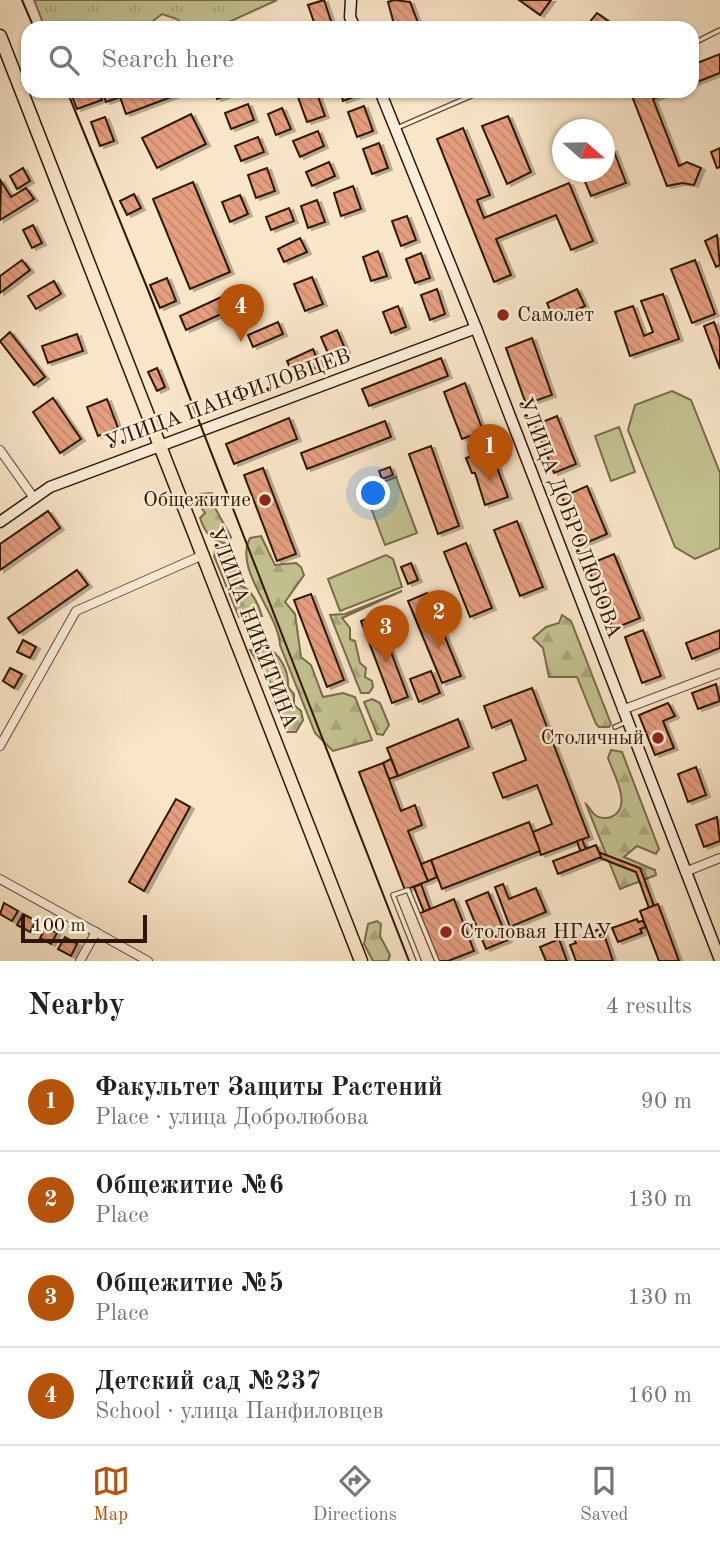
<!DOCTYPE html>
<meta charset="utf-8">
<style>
body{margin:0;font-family:"Old Standard TT",serif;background:#f2f2f2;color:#222}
.compass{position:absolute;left:552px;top:119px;width:63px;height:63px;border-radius:50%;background:#fff;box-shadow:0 2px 5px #0004;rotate:110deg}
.scale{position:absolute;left:21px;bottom:18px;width:126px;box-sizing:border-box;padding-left:7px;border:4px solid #2f1600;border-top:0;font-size:19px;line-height:24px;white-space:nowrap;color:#2f1600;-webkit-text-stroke:5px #fbeedb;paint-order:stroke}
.you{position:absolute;left:374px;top:494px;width:24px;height:24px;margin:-18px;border:5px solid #fff;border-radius:50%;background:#1a73e8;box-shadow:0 0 0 10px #1a73e833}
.badge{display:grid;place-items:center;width:46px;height:46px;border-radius:50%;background:#b45309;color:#fff;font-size:23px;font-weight:700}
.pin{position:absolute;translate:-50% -58px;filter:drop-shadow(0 2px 4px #0008)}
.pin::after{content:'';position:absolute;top:37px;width:24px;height:21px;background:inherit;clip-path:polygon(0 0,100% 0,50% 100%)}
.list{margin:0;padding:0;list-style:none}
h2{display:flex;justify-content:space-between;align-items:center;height:91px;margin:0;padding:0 28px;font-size:30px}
h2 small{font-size:23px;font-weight:400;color:#767676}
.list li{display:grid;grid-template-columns:46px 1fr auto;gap:21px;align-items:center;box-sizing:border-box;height:98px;padding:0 28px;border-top:2px solid #e0e0e0}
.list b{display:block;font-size:26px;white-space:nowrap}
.list p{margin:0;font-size:23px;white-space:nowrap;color:#767676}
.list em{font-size:23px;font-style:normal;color:#767676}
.icon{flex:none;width:38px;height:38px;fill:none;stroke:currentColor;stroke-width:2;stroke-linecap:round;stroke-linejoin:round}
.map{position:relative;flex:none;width:720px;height:961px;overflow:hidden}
.search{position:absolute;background:#fff;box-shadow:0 2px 5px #0004;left:21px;right:21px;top:21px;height:77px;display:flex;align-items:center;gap:18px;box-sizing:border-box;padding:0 24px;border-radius:21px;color:#767676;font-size:26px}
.sheet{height:483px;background:#fff}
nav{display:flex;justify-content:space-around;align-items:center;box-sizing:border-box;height:98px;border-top:2px solid #e0e0e0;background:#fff;font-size:19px;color:#767676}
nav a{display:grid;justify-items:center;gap:4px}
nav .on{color:#b45309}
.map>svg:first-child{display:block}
.green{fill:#c4c292;stroke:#7a6c49;stroke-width:2}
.forest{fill:url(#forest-firs);stroke:#7a6c49;stroke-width:2}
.park{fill:url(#park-tufts);stroke:#7a6c49;stroke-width:2}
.building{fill:url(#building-back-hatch);stroke:#2f1600;stroke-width:2;filter:url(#shadow)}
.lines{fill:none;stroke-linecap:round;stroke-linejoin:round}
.lane-casing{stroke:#624a32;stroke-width:6}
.street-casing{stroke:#624a32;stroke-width:10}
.secondary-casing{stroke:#2f1600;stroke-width:13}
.primary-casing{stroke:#2f1600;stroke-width:15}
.lane{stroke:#fbeedb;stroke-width:3.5}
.street{stroke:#fbeedb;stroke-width:8}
.secondary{stroke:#fbeedb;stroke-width:10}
.primary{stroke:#f9e5c8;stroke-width:12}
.tram{stroke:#2f1600;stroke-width:2}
.poi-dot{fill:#8f2418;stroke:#fbeedb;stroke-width:2.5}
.labels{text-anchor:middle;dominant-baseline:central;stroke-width:5;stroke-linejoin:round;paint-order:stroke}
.poi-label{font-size:21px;fill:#2f1600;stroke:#fbeedb;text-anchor:start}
.street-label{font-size:21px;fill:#2f1600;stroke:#fbeedb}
</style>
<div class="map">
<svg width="720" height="961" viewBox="0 0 720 961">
<defs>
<pattern id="forest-firs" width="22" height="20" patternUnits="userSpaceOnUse" patternTransform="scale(1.75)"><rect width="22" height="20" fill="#c4c292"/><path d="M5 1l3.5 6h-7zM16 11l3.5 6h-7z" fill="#a9a67c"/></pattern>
<pattern id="park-tufts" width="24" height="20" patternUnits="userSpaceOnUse" patternTransform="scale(1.75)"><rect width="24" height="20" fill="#c4c292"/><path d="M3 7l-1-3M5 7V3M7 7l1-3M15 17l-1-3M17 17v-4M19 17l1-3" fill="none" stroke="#a9a67c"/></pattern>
<pattern id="building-back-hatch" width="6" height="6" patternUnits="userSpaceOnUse" patternTransform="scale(1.75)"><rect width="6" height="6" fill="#e59e7e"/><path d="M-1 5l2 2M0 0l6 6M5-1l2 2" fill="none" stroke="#c5876b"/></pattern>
<filter id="shadow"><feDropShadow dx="4" dy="2" stdDeviation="0" flood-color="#0004"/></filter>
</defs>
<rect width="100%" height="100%" fill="#f9e5c8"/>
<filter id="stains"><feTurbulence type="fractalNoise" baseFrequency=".00286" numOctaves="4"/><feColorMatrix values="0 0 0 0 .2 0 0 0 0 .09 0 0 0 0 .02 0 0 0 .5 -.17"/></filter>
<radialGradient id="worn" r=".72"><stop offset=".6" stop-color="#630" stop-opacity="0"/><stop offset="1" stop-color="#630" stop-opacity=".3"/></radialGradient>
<!-- green -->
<g class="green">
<path d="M 672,391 L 691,400 L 720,473 L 720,548 L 695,559 L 675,547 L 628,430 L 635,405 Z"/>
<path d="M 619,427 L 635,472 L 611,481 L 595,436 Z"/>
<path d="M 396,477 L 417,533 L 385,545 L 364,489 Z"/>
<path d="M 386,555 L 393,559 L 402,587 L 340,611 L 328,579 Z"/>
</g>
<!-- forest -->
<g class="forest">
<path d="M 212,493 L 214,506 L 231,537 L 228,544 C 212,542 205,533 200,518 L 205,513 L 199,504 L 200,494 Z"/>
<path d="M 261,536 L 275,565 L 296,563 L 301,567 L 304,575 L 285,602 L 295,614 L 301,657 L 311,665 L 323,697 L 343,693 L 355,697 L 372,740 L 333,751 L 315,733 L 280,645 C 279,614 233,569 250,538 Z"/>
<path d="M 216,549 C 230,555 237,553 239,569 C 240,577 243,578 241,586 C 252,589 259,606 262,616 L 239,617 L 214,556 Z"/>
<path d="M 402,591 L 342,618 L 350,628 L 350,639 L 355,641 L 360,663 L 366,668 L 365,677 L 372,681 L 373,687 L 369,693 L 361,693 L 330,615 L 345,614 Z"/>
<path d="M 562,615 L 571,621 L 611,724 L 609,727 L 599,727 L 596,724 L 577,677 L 549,677 L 543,648 L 533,638 L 546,627 L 559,623 Z"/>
<path d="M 265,646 C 280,654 289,670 288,687 L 294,694 L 294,705 L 301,711 L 303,720 L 296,732 L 287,732 L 273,703 L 270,682 L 250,650 Z"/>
<path d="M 372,699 L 380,703 L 389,725 L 383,735 L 377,734 L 364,702 Z"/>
<path d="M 611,750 L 622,752 L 659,849 L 656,854 L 637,846 L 624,857 L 655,870 L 656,875 L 620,889 L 586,804 C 589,806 591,812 595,815 C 599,818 606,819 611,817 C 634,808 613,773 608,758 Z"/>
<path d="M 377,921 L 381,924 L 380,936 L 390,955 L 388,961 L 373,961 L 364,944 L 368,924 Z"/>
</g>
<!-- park -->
<path class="park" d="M 34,0 L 277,0 L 216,28 L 186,28 L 177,19 L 162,14 L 144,28 L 45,28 Z"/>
<!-- building -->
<g class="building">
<path d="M 324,0 L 332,24 L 316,28 L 308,5 Z"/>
<path d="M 394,0 L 410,2 L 420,28 L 395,28 L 388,2 Z"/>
<path d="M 519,0 L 551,0 L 540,15 Z"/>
<path d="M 597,13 L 618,28 L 585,28 Z"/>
<path d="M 720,54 L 720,73 L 692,84 L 692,65 Z"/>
<path d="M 70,91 L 98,91 L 102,100 L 77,109 Z"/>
<path d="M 102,91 L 187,91 L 126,114 L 120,97 L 106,102 Z"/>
<path d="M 214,91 L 239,91 L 217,99 Z"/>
<path d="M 316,91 L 325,116 L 307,122 L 298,97 Z"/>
<path d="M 340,91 L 358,91 L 359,95 L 343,101 Z"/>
<path d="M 630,91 L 674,91 L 653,99 L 679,166 L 687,162 L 701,168 L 694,185 L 682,183 L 667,186 Z"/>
<path d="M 248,104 L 254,120 L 231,129 L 225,113 Z"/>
<path d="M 364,106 L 373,131 L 357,137 L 348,112 Z"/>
<path d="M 282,108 L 291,129 L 276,135 L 268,114 Z"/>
<path d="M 191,114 L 206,144 L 157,168 L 142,138 Z"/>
<path d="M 508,116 L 531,172 L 507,184 L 482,126 Z"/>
<path d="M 105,117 L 114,141 L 100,146 L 91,122 Z"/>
<path d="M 463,128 L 490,195 L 477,200 L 484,218 L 569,183 L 593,241 L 571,250 L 556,215 L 496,239 L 511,275 L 494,282 L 437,139 Z"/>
<path d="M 318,131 L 324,146 L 300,157 L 293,141 Z"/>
<path d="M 258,137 L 264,152 L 241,161 L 235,146 Z"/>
<path d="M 379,143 L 388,168 L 372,174 L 363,149 Z"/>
<path d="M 720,148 L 720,167 L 717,168 L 711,152 Z"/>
<path d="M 613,149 L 626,183 L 591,196 L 581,172 L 604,172 L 604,152 Z"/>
<path d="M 329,162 L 335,176 L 312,186 L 306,172 Z"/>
<path d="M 23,168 L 30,181 L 17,189 L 10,176 Z"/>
<path d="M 267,168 L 275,191 L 256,198 L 248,175 Z"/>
<path d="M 1,181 L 11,197 L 26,188 L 34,199 L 0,220 Z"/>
<path d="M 193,182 L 230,272 L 190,289 L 153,199 Z"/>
<path d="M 353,186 L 361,209 L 341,216 L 334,193 Z"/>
<path d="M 134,194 L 141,208 L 127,215 L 120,201 Z"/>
<path d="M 240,195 L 248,214 L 230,222 L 222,202 Z"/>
<path d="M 317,200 L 325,222 L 308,228 L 301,206 Z"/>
<path d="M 289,208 L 294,221 L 271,230 L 266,217 Z"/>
<path d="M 407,216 L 416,240 L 401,246 L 392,221 Z"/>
<path d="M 33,225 L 42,243 L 32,248 L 23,230 Z"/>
<path d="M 717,235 L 720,265 L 716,267 L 705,241 Z"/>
<path d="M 300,238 L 307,252 L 284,262 L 278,249 Z"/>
<path d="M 378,251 L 387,276 L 371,281 L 363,257 Z"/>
<path d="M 421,253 L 430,278 L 415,283 L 406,259 Z"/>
<path d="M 22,260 L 30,270 L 0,293 L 0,276 Z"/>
<path d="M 695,260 L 715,314 L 692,323 L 671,269 Z"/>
<path d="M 312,277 L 323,304 L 305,311 L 294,284 Z"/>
<path d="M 167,278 L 176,301 L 160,308 L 150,285 Z"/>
<path d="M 54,281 L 61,294 L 36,309 L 28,296 Z"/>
<path d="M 243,287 L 250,301 L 186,330 L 180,316 Z"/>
<path d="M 437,289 L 445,314 L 430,320 L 421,295 Z"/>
<path d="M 577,289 L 585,306 L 554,320 L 547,303 Z"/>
<path d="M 663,294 L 679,339 L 630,356 L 615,312 L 633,306 L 644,336 L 653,332 L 641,301 Z"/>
<path d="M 398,306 L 406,327 L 391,333 L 383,312 Z"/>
<path d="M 278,322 L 283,334 L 253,347 L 248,335 Z"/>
<path d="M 714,322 L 720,339 L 720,369 L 704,326 Z"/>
<path d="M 337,330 L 346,351 L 330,358 L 321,337 Z"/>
<path d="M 10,332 L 45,377 L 34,385 L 0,341 Z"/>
<path d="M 77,334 L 83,351 L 48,363 L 42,346 Z"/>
<path d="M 532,338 L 552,395 L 526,404 L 506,348 Z"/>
<path d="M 313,349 L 320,366 L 294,377 L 287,361 Z"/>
<path d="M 441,358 L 448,376 L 369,406 L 362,389 Z"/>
<path d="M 157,368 L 165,387 L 157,391 L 148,372 Z"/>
<path d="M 465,383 L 483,431 L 462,439 L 444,392 Z"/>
<path d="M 53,398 L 81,439 L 60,453 L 33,412 Z"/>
<path d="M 107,399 L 118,428 L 98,436 L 87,407 Z"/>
<path d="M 557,416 L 576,464 L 554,473 L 535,425 Z"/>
<path d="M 289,418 L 297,439 L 234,464 L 226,444 Z"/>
<path d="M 385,421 L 391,437 L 307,469 L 301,453 Z"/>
<path d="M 431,446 L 459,526 L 438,534 L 409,454 Z"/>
<path d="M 490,449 L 508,497 L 485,505 L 475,473 L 472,473 L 466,458 Z"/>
<path d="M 390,467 L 393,475 L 382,479 L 379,471 Z"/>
<path d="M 263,468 L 296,554 L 277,561 L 244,475 Z"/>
<path d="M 587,486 L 607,534 L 581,545 L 562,497 Z"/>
<path d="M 48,511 L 60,528 L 0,570 L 0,544 Z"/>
<path d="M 517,521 L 543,587 L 520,596 L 494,530 Z"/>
<path d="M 466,543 L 492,608 L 470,617 L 444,552 Z"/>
<path d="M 614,554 L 640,618 L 613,629 L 587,565 Z"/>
<path d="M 411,563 L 418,580 L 408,584 L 401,567 Z"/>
<path d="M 77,570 L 88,585 L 19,633 L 8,618 Z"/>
<path d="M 427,593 L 461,676 L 442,683 L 408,601 Z"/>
<path d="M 311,594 L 344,680 L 327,687 L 294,600 Z"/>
<path d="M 377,615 L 408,697 L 392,703 L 361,621 Z"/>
<path d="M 643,630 L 661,676 L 642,683 L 625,637 Z"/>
<path d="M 720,630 L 720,648 L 692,659 L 686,643 Z"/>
<path d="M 23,640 L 36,647 L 30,658 L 17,652 Z"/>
<path d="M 10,668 L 22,674 L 14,688 L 3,681 Z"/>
<path d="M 431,671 L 440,693 L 419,702 L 410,679 Z"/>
<path d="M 716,684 L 720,701 L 698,709 L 692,693 Z"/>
<path d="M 532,688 L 589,837 L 541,855 L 533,832 L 552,824 L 537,785 L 503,798 L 493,773 L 526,760 L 511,720 L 492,728 L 484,706 Z"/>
<path d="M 668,703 L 675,716 L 663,721 L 674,748 L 655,755 L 639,715 Z"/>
<path d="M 458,719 L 469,747 L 398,776 L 387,748 Z"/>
<path d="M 391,759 L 398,776 L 389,779 L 383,763 Z"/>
<path d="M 383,763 L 401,811 L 415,805 L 422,825 L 408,831 L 428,881 L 405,890 L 359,772 Z"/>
<path d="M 696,767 L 706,795 L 688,802 L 678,774 Z"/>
<path d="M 176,799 L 190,807 L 144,891 L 129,882 Z"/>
<path d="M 717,817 L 720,841 L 704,847 L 696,825 Z"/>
<path d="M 529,822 L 540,851 L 442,889 L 431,860 Z"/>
<path d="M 582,839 L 585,847 L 640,868 L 654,906 L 649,908 L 636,872 L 580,850 L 577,841 Z"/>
<path d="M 596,845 L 601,857 L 558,874 L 553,861 Z"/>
<path d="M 431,860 L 437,877 L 428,881 L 421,864 Z"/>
<path d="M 421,884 L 430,909 L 424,912 L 414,887 Z"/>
<path d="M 503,884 L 509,899 L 536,888 L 546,912 L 510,927 L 495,887 Z"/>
<path d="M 488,892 L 508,940 L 486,949 L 466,901 Z"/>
<path d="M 454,899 L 474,951 L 448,961 L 438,961 L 418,914 Z"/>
<path d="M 4,903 L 18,911 L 12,921 L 0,914 Z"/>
<path d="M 658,904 L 679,961 L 659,961 L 640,911 Z"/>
<path d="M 23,914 L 36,921 L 30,932 L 17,925 Z"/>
<path d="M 637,919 L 638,922 L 643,921 L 646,927 L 640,929 L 642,933 L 618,942 L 612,928 Z"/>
<path d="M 46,927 L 57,933 L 51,944 L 40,938 Z"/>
<path d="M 602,928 L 613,961 L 576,961 L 570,945 L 576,943 L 574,939 Z"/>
<path d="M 65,937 L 77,944 L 71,956 L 58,949 Z"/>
<path d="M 559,939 L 567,961 L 546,961 L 540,947 Z"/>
</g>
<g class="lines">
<defs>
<g id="lane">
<path d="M 692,44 L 720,30"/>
<path d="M 397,128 L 478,93"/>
<path d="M 615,727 L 626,722"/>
<path d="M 419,961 L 393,895 L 408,890 L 437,961"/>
</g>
<g id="street">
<path d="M 0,450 L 34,498"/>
<path d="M 622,710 L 720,673"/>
<path d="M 0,746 L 76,611 L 203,555"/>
<path d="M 685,872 L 720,858"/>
<path d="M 0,879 L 148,961"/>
<path d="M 80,961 L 96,932"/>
</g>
<g id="secondary">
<path d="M 351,0 L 350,17 L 355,28"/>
<path d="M 380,91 L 476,328 L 720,960"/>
<path d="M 0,522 L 50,487 L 476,328"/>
</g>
<path id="primary" d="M 0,36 L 361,961"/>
</defs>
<!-- lane casing -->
<use href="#lane" class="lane-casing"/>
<!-- street casing -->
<use href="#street" class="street-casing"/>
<!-- secondary casing -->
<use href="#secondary" class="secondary-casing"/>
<!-- primary casing -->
<use href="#primary" class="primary-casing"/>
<!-- lane -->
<use href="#lane" class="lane"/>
<!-- street -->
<use href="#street" class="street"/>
<!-- secondary -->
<use href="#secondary" class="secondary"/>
<!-- primary -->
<use href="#primary" class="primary"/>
<!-- tram -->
<g class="tram">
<path d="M 22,0 L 34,28"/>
<path d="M 67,91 L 148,290 L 409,961"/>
</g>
</g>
<!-- markers -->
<g class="poi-dot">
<circle cx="503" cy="315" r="7"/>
<circle cx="265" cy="500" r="7"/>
<circle cx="658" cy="738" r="7"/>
<circle cx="446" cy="932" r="7"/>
</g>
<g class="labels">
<!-- poi labels -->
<g class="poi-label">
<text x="517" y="315">Самолет</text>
<text x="251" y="500" text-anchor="end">Общежитие</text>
<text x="644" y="738" text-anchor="end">Столичный</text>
<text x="460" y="932">Столовая НГАУ</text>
</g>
<!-- street labels -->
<g class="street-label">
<text transform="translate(228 400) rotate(-20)">УЛИЦА ПАНФИЛОВЦЕВ</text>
<text transform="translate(569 518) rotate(69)">УЛИЦА ДОБРОЛЮБОВА</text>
<text transform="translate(252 628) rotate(69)">УЛИЦА НИКИТИНА</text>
</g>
</g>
<rect width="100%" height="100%" filter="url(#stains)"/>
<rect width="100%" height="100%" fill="url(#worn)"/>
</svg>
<svg class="compass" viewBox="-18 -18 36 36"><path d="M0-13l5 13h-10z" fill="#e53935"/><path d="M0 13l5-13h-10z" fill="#767676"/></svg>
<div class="scale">100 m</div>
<div class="you"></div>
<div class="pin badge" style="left:490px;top:482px">1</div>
<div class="pin badge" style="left:439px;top:648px">2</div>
<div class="pin badge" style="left:386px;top:663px">3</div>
<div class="pin badge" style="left:241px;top:342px">4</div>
<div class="search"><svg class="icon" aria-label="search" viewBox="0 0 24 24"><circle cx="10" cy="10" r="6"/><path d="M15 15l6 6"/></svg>Search here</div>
</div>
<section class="sheet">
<h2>Nearby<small>4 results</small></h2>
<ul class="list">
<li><span class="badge">1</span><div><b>Факультет Защиты Растений</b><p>Place · улица Добролюбова</p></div><em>90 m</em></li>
<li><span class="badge">2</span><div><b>Общежитие №6</b><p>Place</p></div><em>130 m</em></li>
<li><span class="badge">3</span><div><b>Общежитие №5</b><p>Place</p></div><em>130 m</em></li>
<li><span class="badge">4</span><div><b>Детский сад №237</b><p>School · улица Панфиловцев</p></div><em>160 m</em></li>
</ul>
</section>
<nav>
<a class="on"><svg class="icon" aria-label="map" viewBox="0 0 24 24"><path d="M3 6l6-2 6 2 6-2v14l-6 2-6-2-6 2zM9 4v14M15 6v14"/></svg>Map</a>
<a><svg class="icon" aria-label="directions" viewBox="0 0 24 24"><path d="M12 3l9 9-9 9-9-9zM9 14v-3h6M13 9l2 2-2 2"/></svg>Directions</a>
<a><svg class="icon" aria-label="saved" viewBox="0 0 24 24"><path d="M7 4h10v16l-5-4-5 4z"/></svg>Saved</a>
</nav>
